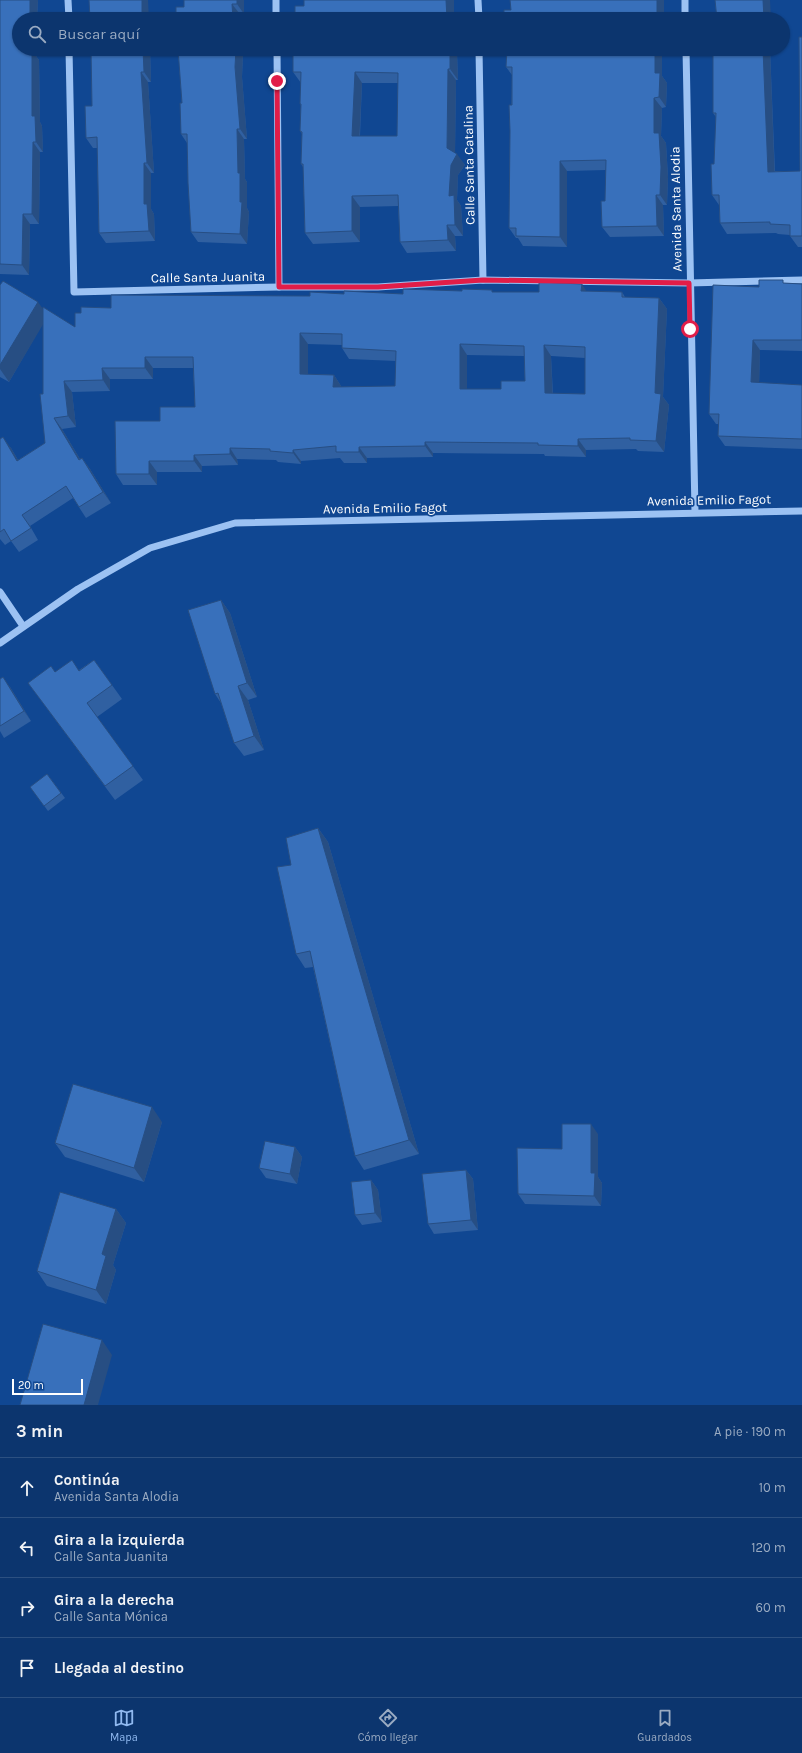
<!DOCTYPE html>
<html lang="es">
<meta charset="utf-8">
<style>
body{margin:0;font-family:Karla,sans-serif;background:#1a4076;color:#f1f3f6}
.scale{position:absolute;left:12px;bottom:10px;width:71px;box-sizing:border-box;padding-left:4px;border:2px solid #fff;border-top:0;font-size:11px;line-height:14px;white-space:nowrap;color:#fff;-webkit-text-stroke:3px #104792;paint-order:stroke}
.stop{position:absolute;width:12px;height:12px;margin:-9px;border:3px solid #e11d48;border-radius:50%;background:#fff}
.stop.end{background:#e11d48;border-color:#fff;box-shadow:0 1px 4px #0008}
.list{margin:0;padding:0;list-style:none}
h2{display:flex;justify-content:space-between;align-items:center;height:52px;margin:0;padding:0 16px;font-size:17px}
h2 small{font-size:13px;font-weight:400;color:#9aabc2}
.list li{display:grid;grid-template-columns:26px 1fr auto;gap:12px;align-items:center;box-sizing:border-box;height:60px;padding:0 16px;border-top:1px solid #2c5081}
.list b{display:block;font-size:15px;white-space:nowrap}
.list p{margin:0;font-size:13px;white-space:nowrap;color:#9aabc2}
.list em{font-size:13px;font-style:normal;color:#9aabc2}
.icon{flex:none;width:22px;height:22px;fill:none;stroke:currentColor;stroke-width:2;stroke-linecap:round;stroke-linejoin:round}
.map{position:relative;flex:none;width:802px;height:1405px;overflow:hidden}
.search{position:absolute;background:#0c356e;box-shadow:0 1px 3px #0004;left:12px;right:12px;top:12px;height:44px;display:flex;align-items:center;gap:10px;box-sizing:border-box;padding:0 14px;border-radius:22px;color:#9aabc2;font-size:15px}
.sheet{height:292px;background:#0c356e}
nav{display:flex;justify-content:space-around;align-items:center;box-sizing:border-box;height:56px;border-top:1px solid #2c5081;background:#0c356e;font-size:11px;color:#9aabc2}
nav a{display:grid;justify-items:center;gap:2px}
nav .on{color:#90b9f0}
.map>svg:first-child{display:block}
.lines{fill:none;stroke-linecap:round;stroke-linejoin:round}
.minor{stroke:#9cc2f3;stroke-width:7}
.wall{fill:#3060a1;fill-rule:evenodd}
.shaded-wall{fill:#274e83}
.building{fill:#3870bb;stroke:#274e83;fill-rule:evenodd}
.route{stroke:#e11d48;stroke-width:5}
.labels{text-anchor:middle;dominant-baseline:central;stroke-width:3.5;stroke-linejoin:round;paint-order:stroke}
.street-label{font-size:13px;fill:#fff;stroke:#104792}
</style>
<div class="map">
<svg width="802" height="1405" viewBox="0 0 802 1405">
<rect width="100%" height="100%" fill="#104792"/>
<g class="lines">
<!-- minor -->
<g class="minor">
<path d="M 68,0 L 69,19"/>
<path d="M 276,0 L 276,19"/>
<path d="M 478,0 L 479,19"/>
<path d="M 685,0 L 685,19"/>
<path d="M 69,49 L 74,292 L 279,287 L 378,287 L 483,280 L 689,283 L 802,280"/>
<path d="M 277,49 L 279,287"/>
<path d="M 479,49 L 483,280"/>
<path d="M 686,49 L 695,512"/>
<path d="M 0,592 L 23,626"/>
<path d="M 0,643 L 78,589 L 150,548 L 235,523 L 802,511"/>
</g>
</g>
<!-- wall -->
<g class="wall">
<path d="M 0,0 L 38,0 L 37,19 L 19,19 L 36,56 L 39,60 L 40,122 L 42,126 L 43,152 L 40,152 L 39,224 L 30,224 L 29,275 L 0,274 Z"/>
<path d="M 184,0 L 244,0 L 244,14 L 239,13 L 239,19 L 176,19 L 184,7 Z"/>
<path d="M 802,37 L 802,247 L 798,247 L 790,236 L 790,235 L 778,234 L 776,233 L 727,234 L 720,223 L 719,205 L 712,195 L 714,164 L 716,117 L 713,113 L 713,49 L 770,49 L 775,171 L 800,171 Z"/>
<path d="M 91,49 L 150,49 L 151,82 L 148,82 L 154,173 L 151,173 L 151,209 L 154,214 L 155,241 L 106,243 L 99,233 L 97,148 L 93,148 L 86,138 L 92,106 Z"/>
<path d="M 178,49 L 241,49 L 241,50 L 243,54 L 242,77 L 247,139 L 244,139 L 245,179 L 247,182 L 247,208 L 249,212 L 247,244 L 198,242 L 191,232 L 187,143 L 181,134 L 182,103 Z"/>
<path d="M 293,49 L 455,49 L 457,53 L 458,80 L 456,80 L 455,153 L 465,165 L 458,175 L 457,200 L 461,206 L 463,236 L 455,236 L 456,251 L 407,253 L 400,242 L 398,206 L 360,207 L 360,242 L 313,244 L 305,233 L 303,167 L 301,164 L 302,134 L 300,131 L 301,106 L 300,104 L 301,83 L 293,72 ZM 362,83 L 398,83 L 397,136 L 360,136 Z"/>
<path d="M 507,49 L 662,49 L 662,76 L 667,83 L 666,107 L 662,108 L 661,136 L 666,143 L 668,177 L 667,205 L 663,205 L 664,236 L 610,237 L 602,227 L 605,201 L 606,170 L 567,171 L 567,247 L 523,246 L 518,238 L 516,238 L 509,228 L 512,75 L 506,67 Z"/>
<path d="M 786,283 L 802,284 L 802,351 L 760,350 L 759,383 L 802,385 L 802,449 L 725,446 L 718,436 L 718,424 L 716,424 L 709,414 L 759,287 Z"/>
<path d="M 0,285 L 43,310 L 75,327 L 81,313 L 111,308 L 344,294 L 403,294 L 494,292 L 539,292 L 587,291 L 622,292 L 625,297 L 659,298 L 667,309 L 663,397 L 669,405 L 664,452 L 638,451 L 636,449 L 586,450 L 586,457 L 545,456 L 544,454 L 433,453 L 433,457 L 367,458 L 367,463 L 344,463 L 340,458 L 301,461 L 301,464 L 278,462 L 276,460 L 237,459 L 238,465 L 202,466 L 202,472 L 157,472 L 157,485 L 123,485 L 116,474 L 160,421 L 195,407 L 193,368 L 153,368 L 153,379 L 110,379 L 110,391 L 72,392 L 76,427 L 62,429 L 80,459 L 82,458 L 90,469 L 111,503 L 86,518 L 73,498 L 30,526 L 38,540 L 19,552 L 11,541 L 5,545 L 0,539 L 0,438 L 11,448 L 18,460 L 45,443 L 43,394 L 43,323 L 9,382 L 0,377 ZM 308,344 L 342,345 L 342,348 L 349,359 L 396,361 L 395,386 L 341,387 L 341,386 L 334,375 L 308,374 ZM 467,355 L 524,356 L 525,381 L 501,389 L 467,389 ZM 551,356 L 585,358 L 585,394 L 553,394 Z"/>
<path d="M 221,600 L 230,613 L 257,697 L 248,700 L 264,750 L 244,756 L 234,743 L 221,703 L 215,694 Z"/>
<path d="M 94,660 L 122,699 L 97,717 L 143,780 L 115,800 L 28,683 L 55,672 L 79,670 Z"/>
<path d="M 0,679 L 10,687 L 31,721 L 4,738 L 0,731 Z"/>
<path d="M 47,774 L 65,798 L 48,811 L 34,792 Z"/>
<path d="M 318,828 L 328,842 L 419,1154 L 364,1170 L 355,1156 L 313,967 L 305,968 L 296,954 L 291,865 Z"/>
<path d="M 162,1122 L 144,1182 L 65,1157 L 55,1143 Z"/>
<path d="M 598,1134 L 598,1177 L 602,1183 L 601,1206 L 525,1204 L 518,1194 L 562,1149 Z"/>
<path d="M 295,1147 L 302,1157 L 297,1184 L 266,1178 L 259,1168 Z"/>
<path d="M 466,1170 L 473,1179 L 478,1230 L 434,1234 L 428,1224 Z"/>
<path d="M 371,1180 L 378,1190 L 382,1222 L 362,1225 L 355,1215 Z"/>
<path d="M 116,1209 L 126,1223 L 113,1265 L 116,1270 L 106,1304 L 47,1286 L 37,1271 Z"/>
</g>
<!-- shaded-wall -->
<g class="shaded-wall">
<path d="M 30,0 L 38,0 L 37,19 L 30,19 Z"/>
<path d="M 142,0 L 148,0 L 149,19 L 142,19 Z"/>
<path d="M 237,0 L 244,0 L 244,14 L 237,4 Z"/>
<path d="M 446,0 L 454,0 L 454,19 L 447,19 Z"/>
<rect x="657" y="0" width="7" height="19"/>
<path d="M 763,0 L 770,0 L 771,19 L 764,19 Z"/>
<path d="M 232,4 L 239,13 L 239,19 L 233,19 Z"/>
<path d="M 29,49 L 36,49 L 36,56 L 39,60 L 40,122 L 42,126 L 43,152 L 36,142 L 32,116 Z"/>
<path d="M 143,49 L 150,49 L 151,82 L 144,72 Z"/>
<path d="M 236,49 L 241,49 L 241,50 L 243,54 L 242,77 L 247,139 L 240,129 L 235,67 Z"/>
<path d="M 450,49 L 455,49 L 457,53 L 458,80 L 450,69 Z"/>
<path d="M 655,49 L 662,49 L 662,76 L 667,83 L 666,107 L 659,97 L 655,73 Z"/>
<path d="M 763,49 L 770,49 L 775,182 L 768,172 Z"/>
<path d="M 448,69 L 456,80 L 455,158 L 457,154 L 465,165 L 458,175 L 457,200 L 461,206 L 463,236 L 455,225 L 449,196 L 447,148 Z"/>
<path d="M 141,72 L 148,82 L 154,173 L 147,163 Z"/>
<path d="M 355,72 L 362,83 L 359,146 L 352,136 Z"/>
<path d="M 654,98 L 662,108 L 661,136 L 666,143 L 668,177 L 667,205 L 660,195 L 654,133 Z"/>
<path d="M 237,129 L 244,139 L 245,179 L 247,182 L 247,208 L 249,212 L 247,244 L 240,234 L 240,202 L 238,173 Z"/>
<path d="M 33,142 L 40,152 L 39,224 L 32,214 Z"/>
<path d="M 560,161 L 567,171 L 567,247 L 560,237 Z"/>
<path d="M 144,163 L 151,173 L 151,209 L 154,214 L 155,241 L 149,231 L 144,204 Z"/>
<path d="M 656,195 L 663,205 L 664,236 L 657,226 Z"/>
<path d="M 352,196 L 360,207 L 360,242 L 352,231 Z"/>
<path d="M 23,214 L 30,224 L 29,275 L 22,265 Z"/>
<path d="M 447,225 L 455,236 L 456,251 L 448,240 Z"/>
<path d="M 582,284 L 589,295 L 581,291 Z"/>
<path d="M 659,298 L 667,309 L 663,397 L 669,405 L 664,452 L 656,441 L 655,393 Z"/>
<path d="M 38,302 L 48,316 L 9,382 L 0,369 L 0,365 Z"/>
<path d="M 300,333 L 308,344 L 308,385 L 300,374 Z"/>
<path d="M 753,340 L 760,350 L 759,393 L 751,382 Z"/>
<path d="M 460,344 L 467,355 L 467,400 L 460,389 Z"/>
<path d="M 544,345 L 551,356 L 553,404 L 545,393 Z"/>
<path d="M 145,357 L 153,368 L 153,379 L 145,368 Z"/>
<path d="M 102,368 L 110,379 L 110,391 L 103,380 Z"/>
<path d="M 334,375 L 341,386 L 341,398 L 333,387 Z"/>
<path d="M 64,381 L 72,392 L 76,427 L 68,416 Z"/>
<path d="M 54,418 L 62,429 L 87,471 L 79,460 Z"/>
<path d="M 3,437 L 11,448 L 25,472 L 17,461 Z"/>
<path d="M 578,439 L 586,450 L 586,457 L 578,446 Z"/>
<path d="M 425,442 L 433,453 L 433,457 L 425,446 Z"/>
<path d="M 359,447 L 367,458 L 367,463 L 359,452 Z"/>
<path d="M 230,448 L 237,459 L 238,465 L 230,454 Z"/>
<path d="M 293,450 L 301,461 L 301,464 L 293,453 Z"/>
<path d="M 194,455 L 202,466 L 202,472 L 194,461 Z"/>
<path d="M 82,458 L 90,469 L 111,503 L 103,492 Z"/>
<path d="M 149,461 L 157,472 L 157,485 L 149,474 Z"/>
<path d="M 221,600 L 230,613 L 257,697 L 247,683 Z"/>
<path d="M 3,677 L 10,687 L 31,721 L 24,711 Z"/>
<path d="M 238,686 L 248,700 L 264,750 L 254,736 Z"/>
<path d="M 318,828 L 328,842 L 419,1154 L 409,1140 Z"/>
<path d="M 152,1107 L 162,1122 L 144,1182 L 134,1168 Z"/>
<path d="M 591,1124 L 598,1134 L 598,1177 L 602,1183 L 601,1206 L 594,1196 L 591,1173 Z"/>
<path d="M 295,1147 L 302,1157 L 297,1184 L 290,1174 Z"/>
<path d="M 466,1170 L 473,1179 L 478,1230 L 471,1220 Z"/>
<path d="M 371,1180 L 378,1190 L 382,1222 L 375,1213 Z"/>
<path d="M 116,1209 L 126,1223 L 113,1265 L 116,1270 L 106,1304 L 96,1290 L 102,1254 Z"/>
<path d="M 102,1340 L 112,1355 L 98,1405 L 84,1405 Z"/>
</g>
<!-- building -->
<g class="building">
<path d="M 0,0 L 30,0 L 30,19 L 19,19 L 19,49 L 29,49 L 29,50 L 32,50 L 32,116 L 35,116 L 36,142 L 33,142 L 32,214 L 23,214 L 22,265 L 0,264 Z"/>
<path d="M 89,0 L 142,0 L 142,19 L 90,19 Z"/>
<path d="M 184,0 L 237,0 L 237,4 L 232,4 L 233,19 L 176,19 L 176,7 L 184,7 Z"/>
<path d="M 304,0 L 446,0 L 447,19 L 295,19 L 295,6 L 304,6 Z"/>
<path d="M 510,0 L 657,0 L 657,19 L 504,19 L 504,10 L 511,10 Z"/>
<path d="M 715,0 L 763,0 L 764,19 L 717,19 Z"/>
<path d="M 799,37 L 802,37 L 802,236 L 790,236 L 790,225 L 770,224 L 770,222 L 720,223 L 719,195 L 712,195 L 711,164 L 714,164 L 716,113 L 713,113 L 713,49 L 763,49 L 768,172 L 800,171 Z"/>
<path d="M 91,49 L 143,49 L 144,72 L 141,72 L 147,163 L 144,163 L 144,204 L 147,204 L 149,231 L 99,233 L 97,137 L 86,138 L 85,106 L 92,106 Z"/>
<path d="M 178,49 L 236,49 L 235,67 L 240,129 L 237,129 L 238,173 L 240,173 L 240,202 L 242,202 L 240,234 L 191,232 L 188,183 L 187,134 L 181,134 L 180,103 L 182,103 Z"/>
<path d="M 293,49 L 450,49 L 450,69 L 448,69 L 447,148 L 457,154 L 451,165 L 449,196 L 454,195 L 455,225 L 447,225 L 448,240 L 400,242 L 398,195 L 352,196 L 352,231 L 305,233 L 303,164 L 301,164 L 302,132 L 300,131 L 301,104 L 300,104 L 301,72 L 293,72 ZM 355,72 L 398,73 L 397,136 L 352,136 Z"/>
<path d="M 507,49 L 655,49 L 655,73 L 660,73 L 659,97 L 654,98 L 654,133 L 659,133 L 661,167 L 660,195 L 656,195 L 657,226 L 602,227 L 601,201 L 605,201 L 606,160 L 560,161 L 560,237 L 516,236 L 516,228 L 509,228 L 510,131 L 509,105 L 512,105 L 512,67 L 506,67 Z"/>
<path d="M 759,280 L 783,280 L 783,283 L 802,284 L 802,340 L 753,340 L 751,382 L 802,385 L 802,439 L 718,436 L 719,414 L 709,414 L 713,285 L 759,287 Z"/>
<path d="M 3,281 L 38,302 L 0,365 L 0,285 Z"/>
<path d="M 539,282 L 582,284 L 581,291 L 622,292 L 622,297 L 659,298 L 655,393 L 661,394 L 656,441 L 630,440 L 630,438 L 578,439 L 578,446 L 538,445 L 538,443 L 425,442 L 425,446 L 359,447 L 359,452 L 336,452 L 336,446 L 293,450 L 293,453 L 270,451 L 270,449 L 230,448 L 230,454 L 194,455 L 194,461 L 149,461 L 149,474 L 116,474 L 115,421 L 160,421 L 160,407 L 195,407 L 193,357 L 145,357 L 145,368 L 102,368 L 103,380 L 64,381 L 68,416 L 54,418 L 79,460 L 82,458 L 103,492 L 79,507 L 66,486 L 22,515 L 31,528 L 11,541 L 4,529 L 0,532 L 0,438 L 0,439 L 3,437 L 17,461 L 45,443 L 40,394 L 43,394 L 43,307 L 75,327 L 75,313 L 81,313 L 81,307 L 111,308 L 111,295 L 310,296 L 310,292 L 344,294 L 344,291 L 403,294 L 403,289 L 462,291 L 462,289 L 492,290 L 492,292 L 539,292 ZM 300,333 L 342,334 L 342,348 L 396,351 L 395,386 L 333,387 L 334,375 L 300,374 ZM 460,344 L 524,346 L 525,381 L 501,381 L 501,389 L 460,389 ZM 544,345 L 585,347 L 585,394 L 545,393 Z"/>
<path d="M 221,600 L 247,683 L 238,686 L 254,736 L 234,743 L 218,693 L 215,694 L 188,610 Z"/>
<path d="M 72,660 L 79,671 L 94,660 L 112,685 L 87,703 L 133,766 L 105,786 L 28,683 L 51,666 L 55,672 Z"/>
<path d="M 3,677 L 24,711 L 0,726 L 0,679 Z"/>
<path d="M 47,774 L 61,793 L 44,806 L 30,787 Z"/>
<path d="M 318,828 L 409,1140 L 355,1156 L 310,951 L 296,954 L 277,867 L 291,865 L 286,838 Z"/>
<path d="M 73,1084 L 152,1107 L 134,1168 L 55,1143 Z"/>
<path d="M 562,1124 L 591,1124 L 591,1173 L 595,1173 L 594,1196 L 518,1194 L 517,1148 L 562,1149 Z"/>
<path d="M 265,1141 L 295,1147 L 290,1174 L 259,1168 Z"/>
<path d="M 466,1170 L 471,1220 L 428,1224 L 422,1174 Z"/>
<path d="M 371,1180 L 375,1213 L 355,1215 L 351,1182 Z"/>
<path d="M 60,1192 L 116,1209 L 102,1254 L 106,1256 L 96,1290 L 37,1271 Z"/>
<path d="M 43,1324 L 102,1340 L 84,1405 L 20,1405 Z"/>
</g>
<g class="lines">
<!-- route -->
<path class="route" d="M 277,81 L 279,287 L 378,287 L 483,280 L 689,283 L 690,329"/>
</g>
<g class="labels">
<!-- street labels -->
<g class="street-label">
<text transform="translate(469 165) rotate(-91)">Calle Santa Catalina</text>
<text transform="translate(676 209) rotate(-91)">Avenida Santa Alodia</text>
<text transform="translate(208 277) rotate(-1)">Calle Santa Juanita</text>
<text transform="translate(709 500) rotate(-1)">Avenida Emilio Fagot</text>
<text transform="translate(385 508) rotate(-1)">Avenida Emilio Fagot</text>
</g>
</g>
</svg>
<div class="scale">20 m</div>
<div class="stop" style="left:690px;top:329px"></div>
<div class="stop end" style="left:277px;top:81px"></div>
<div class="search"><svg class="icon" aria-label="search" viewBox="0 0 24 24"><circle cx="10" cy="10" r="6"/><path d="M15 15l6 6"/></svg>Buscar aquí</div>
</div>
<section class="sheet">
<h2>3 min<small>A pie · 190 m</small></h2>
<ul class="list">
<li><svg class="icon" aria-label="ahead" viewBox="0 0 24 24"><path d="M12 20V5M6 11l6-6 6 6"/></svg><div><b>Continúa</b><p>Avenida Santa Alodia</p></div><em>10 m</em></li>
<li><svg class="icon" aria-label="left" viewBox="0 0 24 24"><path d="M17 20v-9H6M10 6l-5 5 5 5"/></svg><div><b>Gira a la izquierda</b><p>Calle Santa Juanita</p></div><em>120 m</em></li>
<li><svg class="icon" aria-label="right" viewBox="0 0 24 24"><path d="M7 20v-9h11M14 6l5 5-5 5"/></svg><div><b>Gira a la derecha</b><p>Calle Santa Mónica</p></div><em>60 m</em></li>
<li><svg class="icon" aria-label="arrive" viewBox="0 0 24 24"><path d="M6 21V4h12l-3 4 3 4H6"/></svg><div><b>Llegada al destino</b></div></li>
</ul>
</section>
<nav>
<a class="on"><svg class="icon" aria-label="map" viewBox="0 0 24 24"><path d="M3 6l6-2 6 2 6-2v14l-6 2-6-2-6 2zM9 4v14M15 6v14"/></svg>Mapa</a>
<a><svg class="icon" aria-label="directions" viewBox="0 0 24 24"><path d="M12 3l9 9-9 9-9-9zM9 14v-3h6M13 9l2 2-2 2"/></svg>Cómo llegar</a>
<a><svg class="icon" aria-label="saved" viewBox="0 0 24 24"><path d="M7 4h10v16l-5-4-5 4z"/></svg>Guardados</a>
</nav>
